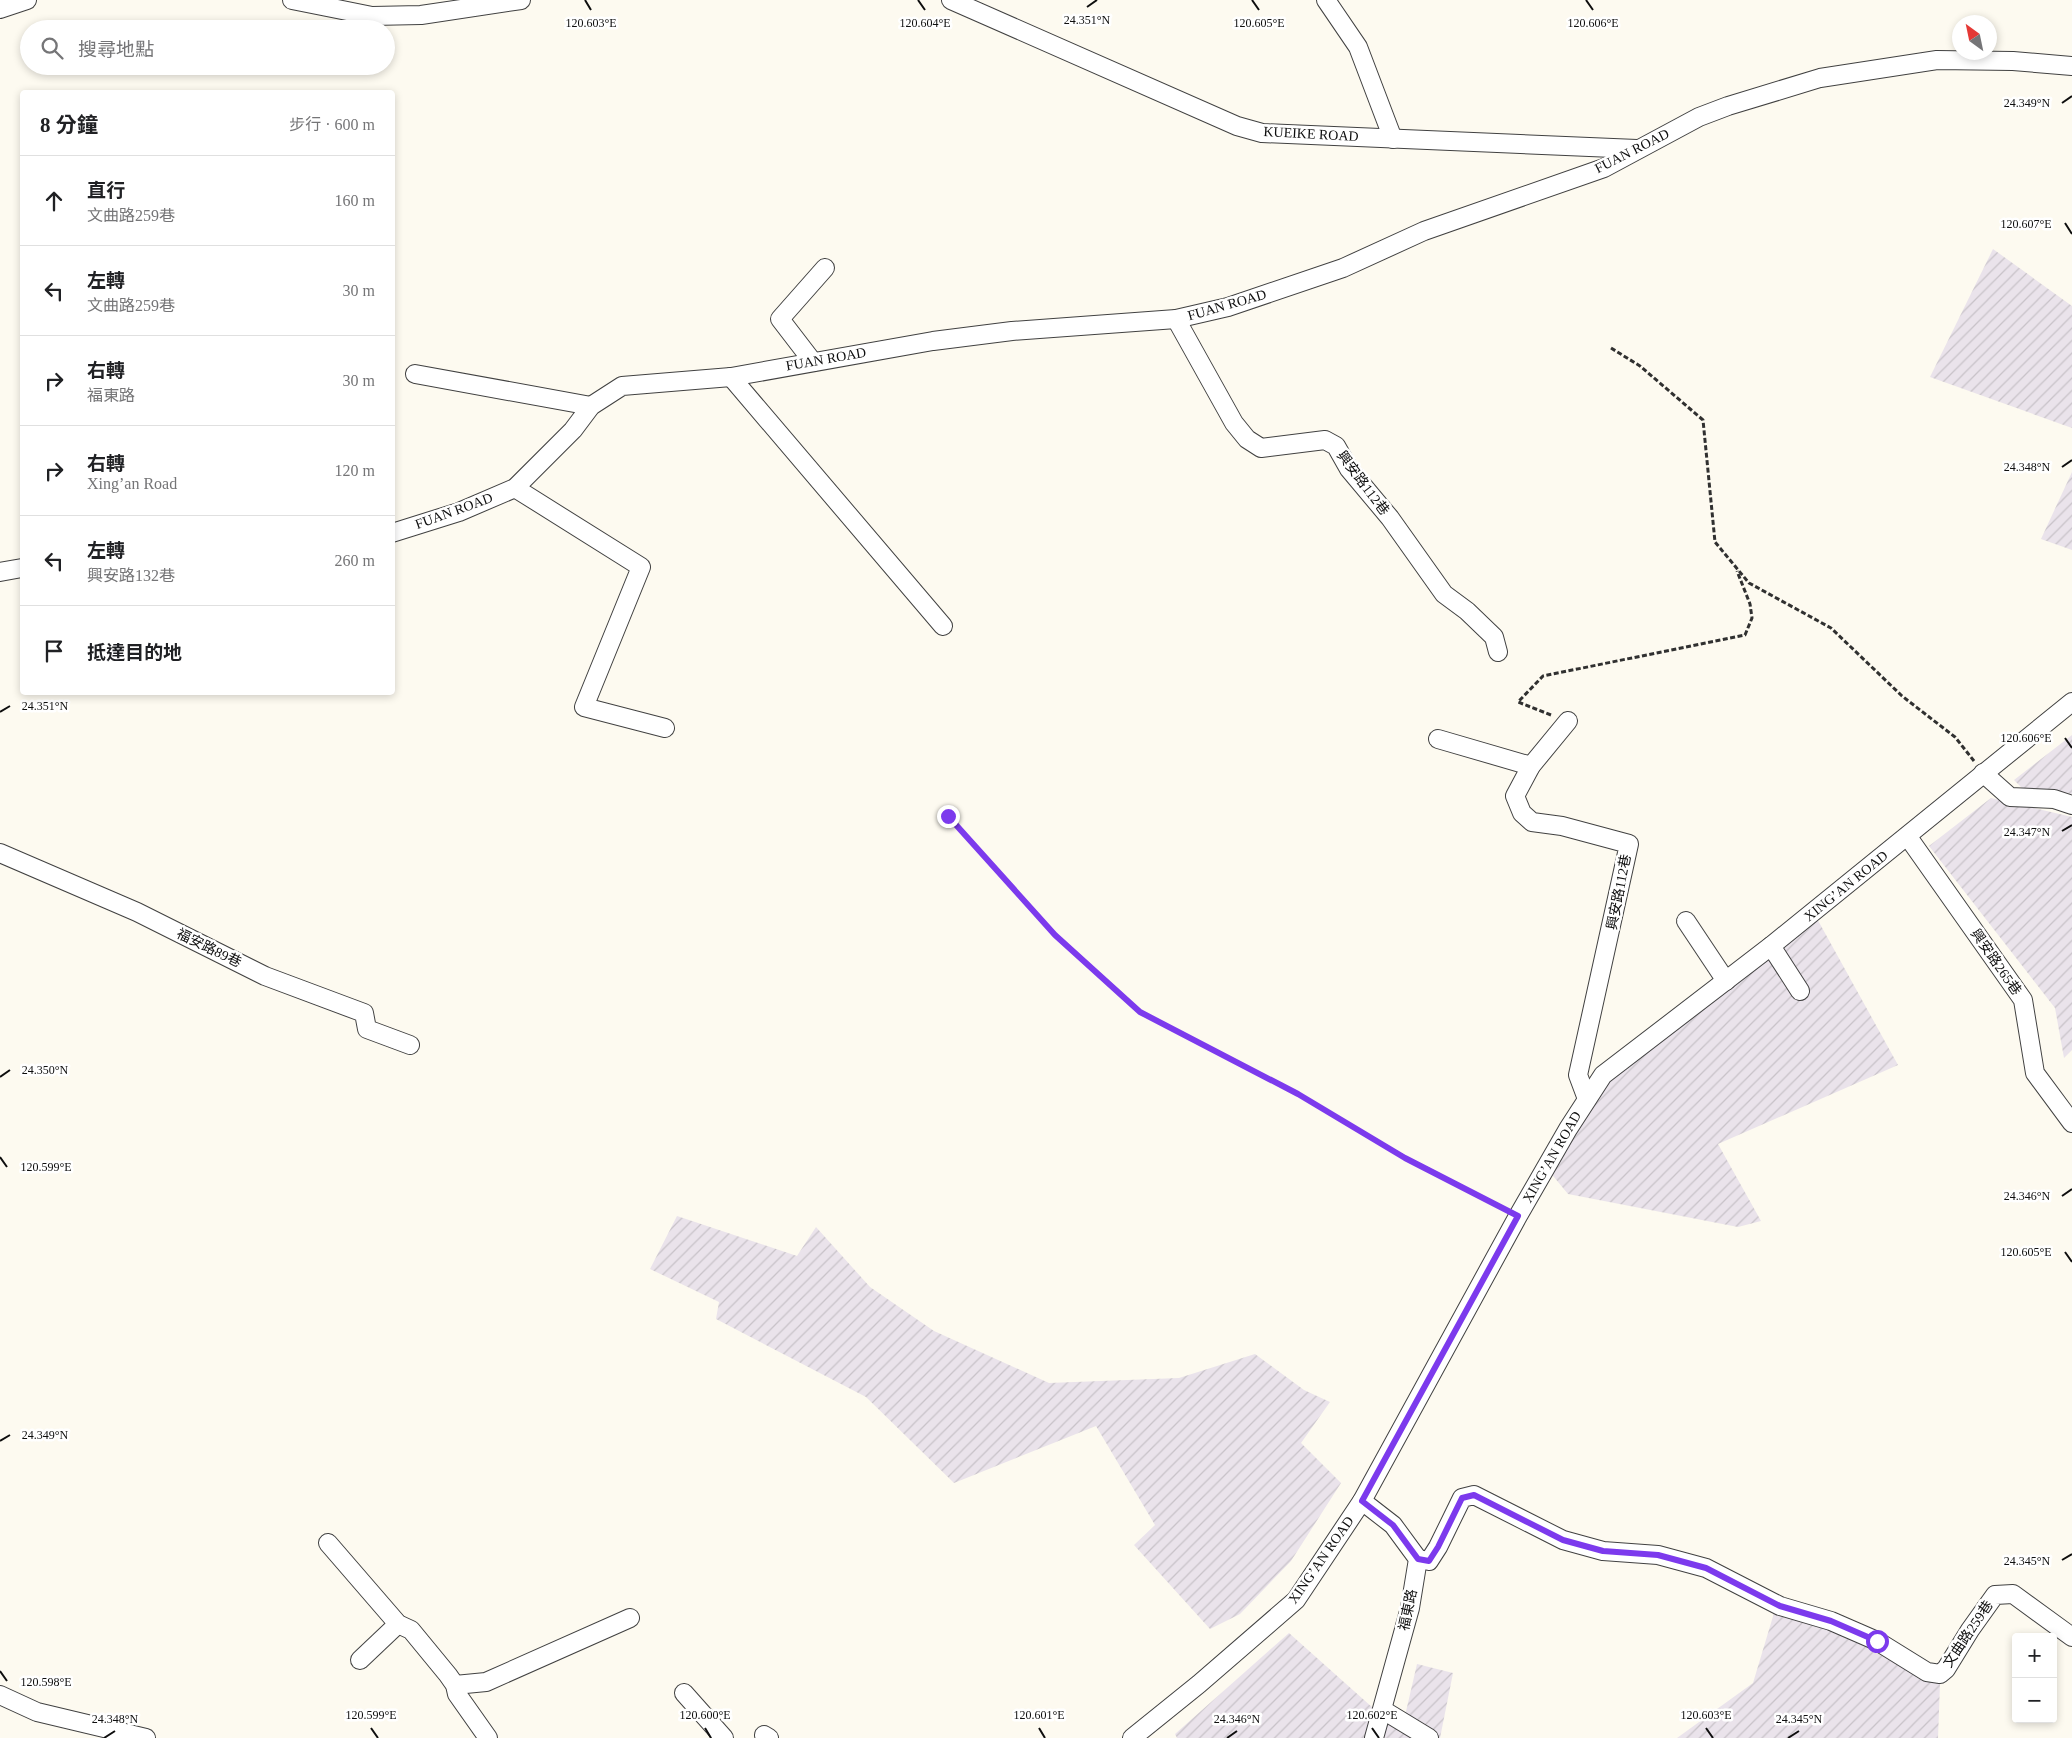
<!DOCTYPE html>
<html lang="zh-TW">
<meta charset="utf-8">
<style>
body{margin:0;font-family:"Times New Roman","Noto Sans TC",serif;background:#f6f6f6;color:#202124}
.controls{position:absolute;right:15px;bottom:15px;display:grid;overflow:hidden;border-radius:5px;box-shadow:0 2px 8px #0003}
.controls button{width:45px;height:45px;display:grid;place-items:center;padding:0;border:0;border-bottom:1px solid #e0e0e0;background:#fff;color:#202124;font:25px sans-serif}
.compass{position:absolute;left:1952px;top:15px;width:45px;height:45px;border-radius:50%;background:#fff;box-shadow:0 2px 8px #0003;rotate:327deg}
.stop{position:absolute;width:15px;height:15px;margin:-11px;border:4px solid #7c3aed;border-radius:50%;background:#fff}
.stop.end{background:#7c3aed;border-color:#fff;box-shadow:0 1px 5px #0008}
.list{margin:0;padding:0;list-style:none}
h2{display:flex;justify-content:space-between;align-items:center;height:65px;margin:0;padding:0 20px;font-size:21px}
h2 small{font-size:16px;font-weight:400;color:#757577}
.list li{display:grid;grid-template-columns:32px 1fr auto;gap:15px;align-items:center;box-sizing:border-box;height:90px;padding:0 20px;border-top:1px solid #e0e0e0}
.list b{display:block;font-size:19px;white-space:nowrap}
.list p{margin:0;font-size:16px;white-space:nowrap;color:#757577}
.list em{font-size:16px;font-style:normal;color:#757577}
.icon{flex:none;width:28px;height:28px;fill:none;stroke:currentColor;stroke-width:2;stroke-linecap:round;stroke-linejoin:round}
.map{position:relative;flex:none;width:2072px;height:1738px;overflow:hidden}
.search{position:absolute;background:#fff;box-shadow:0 2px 8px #0003;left:20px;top:20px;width:375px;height:55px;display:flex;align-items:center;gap:12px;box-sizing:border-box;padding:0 18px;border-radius:28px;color:#757577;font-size:19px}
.panel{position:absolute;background:#fff;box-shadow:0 2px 8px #0003;left:20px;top:90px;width:375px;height:605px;border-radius:5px}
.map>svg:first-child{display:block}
.industrial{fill:url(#industrial-furrows)}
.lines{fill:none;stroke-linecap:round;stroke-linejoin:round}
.minor-casing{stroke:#414141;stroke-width:20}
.path{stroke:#303030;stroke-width:3;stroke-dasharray:5 2.5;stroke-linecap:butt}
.minor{stroke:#fff;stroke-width:18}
.route{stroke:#7c3aed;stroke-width:6}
.ticks{fill:none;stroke:#0e0e0e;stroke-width:2}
.labels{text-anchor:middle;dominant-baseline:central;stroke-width:5;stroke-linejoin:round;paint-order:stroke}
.street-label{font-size:14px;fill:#0e0e0e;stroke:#fff}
.ticks-label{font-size:12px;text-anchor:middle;fill:#0e0e0e;stroke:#fff;stroke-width:5;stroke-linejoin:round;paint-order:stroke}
</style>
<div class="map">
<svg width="2072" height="1738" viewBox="0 0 2072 1738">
<defs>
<pattern id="industrial-furrows" width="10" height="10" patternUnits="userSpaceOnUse" patternTransform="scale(1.25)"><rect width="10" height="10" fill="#eae3eb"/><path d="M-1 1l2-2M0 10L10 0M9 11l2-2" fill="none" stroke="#c8c2c8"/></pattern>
</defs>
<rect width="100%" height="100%" fill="#fdfaf0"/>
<!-- industrial -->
<g class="industrial">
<path d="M 1993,249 L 2072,306 L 2072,428 L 1930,377 Z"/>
<path d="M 2072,472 L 2072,550 L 2041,539 Z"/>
<path d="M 2072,735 L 2072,794 L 2023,789 L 2014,780 Z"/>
<path d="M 1991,798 L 2072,817 L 2072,1050 L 2064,1058 L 2055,1008 L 1929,846 Z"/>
<path d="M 1815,915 L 1898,1065 L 1718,1144 L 1761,1221 L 1738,1227 L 1568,1194 L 1549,1171 L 1614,1073 Z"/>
<path d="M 677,1216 L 797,1256 L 816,1227 L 870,1287 L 934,1331 L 1049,1383 L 1179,1378 L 1255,1354 L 1304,1390 L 1330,1402 L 1301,1443 L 1341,1483 L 1291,1561 L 1240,1614 L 1210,1629 L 1134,1545 L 1155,1525 L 1096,1426 L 954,1483 L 866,1397 L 716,1319 L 719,1302 L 650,1269 Z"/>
<path d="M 1774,1613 L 1859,1636 L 1940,1684 L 1938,1738 L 1677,1738 L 1753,1683 Z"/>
<path d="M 1289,1633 L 1401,1733 L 1417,1664 L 1453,1673 L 1440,1738 L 1177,1738 L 1175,1734 Z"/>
</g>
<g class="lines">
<defs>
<g id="minor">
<path d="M 292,0 L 372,16 L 421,15 L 521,0"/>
<path d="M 951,0 L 1237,126 L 1262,133 L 1637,149"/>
<path d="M 1326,0 L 1358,47 L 1393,139"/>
<path d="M 0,9 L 27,0"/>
<path d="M 1176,319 L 1234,423 L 1247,439 L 1261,448 L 1325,440 L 1336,446 L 1349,469 L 1390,518 L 1444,594 L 1467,611 L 1494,637 L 1498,652"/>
<path d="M 813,362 L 780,319 L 825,268"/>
<path d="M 415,374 L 591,406"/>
<path d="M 731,377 L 943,626"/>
<path d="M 515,488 L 641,567 L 584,707 L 665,728"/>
<path d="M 392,533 L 459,512 L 515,488 L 573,430 L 591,406 L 622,386 L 731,377 L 933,341 L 1012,331 L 1176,319 L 1228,307 L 1343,268 L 1424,231 L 1604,168 L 1699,117 L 1728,106 L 1820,78 L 1937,60 L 2013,61 L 2072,66"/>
<path d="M 0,572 L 22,568"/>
<path d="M 1568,721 L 1531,766 L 1515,796 L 1522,813 L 1532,822 L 1562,826 L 1629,844 L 1578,1075 L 1587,1099"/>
<path d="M 1438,739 L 1531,766"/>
<path d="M 1983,773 L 2010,797 L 2054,799 L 2072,805"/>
<path d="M 1908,837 L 2023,1000 L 2035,1073 L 2072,1123"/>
<path d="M 0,853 L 137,912 L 265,976 L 364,1013 L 367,1029 L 410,1045"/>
<path d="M 1686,921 L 1726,981"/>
<path d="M 1771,946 L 1800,991"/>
<path d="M 1362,1501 L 1393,1525 L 1418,1559 L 1410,1608 L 1374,1738"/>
<path d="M 328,1543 L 398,1624 L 411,1630 L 448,1675 L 455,1685 L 457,1694 L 488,1738"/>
<path d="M 1418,1559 L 1429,1561 L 1438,1547 L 1462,1498 L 1474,1495 L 1563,1540 L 1603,1551 L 1658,1555 L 1706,1568 L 1780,1606 L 1831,1621 L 1877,1641 L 1927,1672 L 1940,1674 L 1946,1669 L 1970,1630 L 1995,1595 L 2013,1594 L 2072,1637"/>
<path d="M 360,1660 L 398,1624"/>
<path d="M 455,1685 L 486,1682 L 630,1618"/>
<path d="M 684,1693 L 724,1738"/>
<path d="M 0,1695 L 37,1712 L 146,1738"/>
<path d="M 1383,1710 L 1429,1738"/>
<path d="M 764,1735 L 769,1738"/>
<path d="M 1132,1738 L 1199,1684 L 1296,1600 L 1362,1501 L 1518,1216 L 1568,1129 L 1603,1075 L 1771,946 L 2072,702"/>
</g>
</defs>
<!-- minor casing -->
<use href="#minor" class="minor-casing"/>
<!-- path -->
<g class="path">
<path d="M 1611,348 L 1640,366 L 1703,420 L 1715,542 L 1749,583 L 1831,628 L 1902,696 L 1955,737 L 1974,761"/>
<path d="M 1551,715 L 1518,702 L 1543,676 L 1745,635 L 1752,618 L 1750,604 L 1737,571"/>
<path d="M 948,816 L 1055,935 L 1141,1012 L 1298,1094 L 1405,1157 L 1504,1208"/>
</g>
<!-- minor -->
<use href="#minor" class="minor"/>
</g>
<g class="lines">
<!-- route -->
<path class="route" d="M 948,816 L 1055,935 L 1140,1012 L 1298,1094 L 1405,1158 L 1518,1216 L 1362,1501 L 1393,1525 L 1418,1559 L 1429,1561 L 1438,1547 L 1462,1498 L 1474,1495 L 1563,1540 L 1603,1551 L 1658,1555 L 1706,1568 L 1780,1606 L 1831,1621 L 1877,1641"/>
</g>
<!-- ticks -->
<path class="ticks" d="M 585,0 L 591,10M 918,0 L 925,10M 1252,0 L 1259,10M 1586,0 L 1593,10M 1087,7 L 1097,0M 2062,103 L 2072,96M 2065,223 L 2072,234M 2062,467 L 2072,460M 0,712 L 10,706M 2065,738 L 2072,748M 2062,831 L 2072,825M 0,1077 L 10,1070M 0,1157 L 7,1167M 2062,1196 L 2072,1189M 2065,1252 L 2072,1262M 0,1441 L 10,1435M 2062,1560 L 2072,1554M 0,1671 L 7,1681M 371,1728 L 378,1738M 705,1728 L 711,1738M 1039,1728 L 1045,1738M 1372,1728 L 1379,1738M 1706,1728 L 1713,1738M 104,1738 L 115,1731M 1227,1738 L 1237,1731M 1788,1738 L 1799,1731"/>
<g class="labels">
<!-- street labels -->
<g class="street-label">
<text transform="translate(1311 134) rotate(3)">KUEIKE ROAD</text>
<text transform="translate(1632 151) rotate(-27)">FUAN ROAD</text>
<text transform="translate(1227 305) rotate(-16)">FUAN ROAD</text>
<text transform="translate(826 359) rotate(-10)">FUAN ROAD</text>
<text transform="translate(1363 483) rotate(53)">興安路112巷</text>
<text transform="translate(454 511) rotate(-20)">FUAN ROAD</text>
<text transform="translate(1846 886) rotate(-39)">XING’AN ROAD</text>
<text transform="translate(1619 892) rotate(-79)">興安路112巷</text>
<text transform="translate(209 948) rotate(26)">福安路89巷</text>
<text transform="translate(1996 962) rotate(55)">興安路265巷</text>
<text transform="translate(1552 1157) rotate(-60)">XING’AN ROAD</text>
<text transform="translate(1321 1560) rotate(-55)">XING’AN ROAD</text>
<text transform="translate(1408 1610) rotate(-78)">福東路</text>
<text transform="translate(1968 1634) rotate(-56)">文曲路259巷</text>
</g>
</g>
<g class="ticks-label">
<text x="1087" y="24">24.351°N</text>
<text x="591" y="27">120.603°E</text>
<text x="925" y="27">120.604°E</text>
<text x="1259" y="27">120.605°E</text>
<text x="1593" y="27">120.606°E</text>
<text x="2027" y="107">24.349°N</text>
<text x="2026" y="228">120.607°E</text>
<text x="2027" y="471">24.348°N</text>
<text x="45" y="710">24.351°N</text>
<text x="2026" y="742">120.606°E</text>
<text x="2027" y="836">24.347°N</text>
<text x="45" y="1074">24.350°N</text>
<text x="46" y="1171">120.599°E</text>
<text x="2027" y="1200">24.346°N</text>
<text x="2026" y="1256">120.605°E</text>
<text x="45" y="1439">24.349°N</text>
<text x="2027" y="1565">24.345°N</text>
<text x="46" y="1686">120.598°E</text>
<text x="371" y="1719">120.599°E</text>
<text x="705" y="1719">120.600°E</text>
<text x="1039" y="1719">120.601°E</text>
<text x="1372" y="1719">120.602°E</text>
<text x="1706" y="1719">120.603°E</text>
<text x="115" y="1723">24.348°N</text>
<text x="1237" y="1723">24.346°N</text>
<text x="1799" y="1723">24.345°N</text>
</g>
</svg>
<div class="controls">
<button>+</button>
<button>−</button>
</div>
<svg class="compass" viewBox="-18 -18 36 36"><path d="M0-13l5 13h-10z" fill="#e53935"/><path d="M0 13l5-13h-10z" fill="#757577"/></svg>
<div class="stop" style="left:1877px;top:1641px"></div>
<div class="stop end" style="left:948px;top:816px"></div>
<div class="search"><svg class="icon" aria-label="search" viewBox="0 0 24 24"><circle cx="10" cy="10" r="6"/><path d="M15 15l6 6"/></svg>搜尋地點</div>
<section class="panel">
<h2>8 分鐘<small>步行 · 600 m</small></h2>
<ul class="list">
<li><svg class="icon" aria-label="ahead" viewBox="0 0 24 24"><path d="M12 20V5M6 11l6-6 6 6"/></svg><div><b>直行</b><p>文曲路259巷</p></div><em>160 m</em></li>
<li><svg class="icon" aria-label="left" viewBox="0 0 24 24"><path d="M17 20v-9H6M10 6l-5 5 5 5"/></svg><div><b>左轉</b><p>文曲路259巷</p></div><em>30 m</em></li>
<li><svg class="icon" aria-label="right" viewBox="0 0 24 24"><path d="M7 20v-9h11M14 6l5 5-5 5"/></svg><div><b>右轉</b><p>福東路</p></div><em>30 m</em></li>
<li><svg class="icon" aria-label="right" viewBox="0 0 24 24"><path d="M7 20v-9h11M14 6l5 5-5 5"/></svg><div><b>右轉</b><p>Xing’an Road</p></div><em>120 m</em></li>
<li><svg class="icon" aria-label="left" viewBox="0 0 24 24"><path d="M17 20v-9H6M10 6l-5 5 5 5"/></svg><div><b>左轉</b><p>興安路132巷</p></div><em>260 m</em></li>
<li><svg class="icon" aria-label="arrive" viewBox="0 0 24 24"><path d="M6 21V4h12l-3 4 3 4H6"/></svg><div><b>抵達目的地</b></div></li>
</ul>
</section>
</div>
